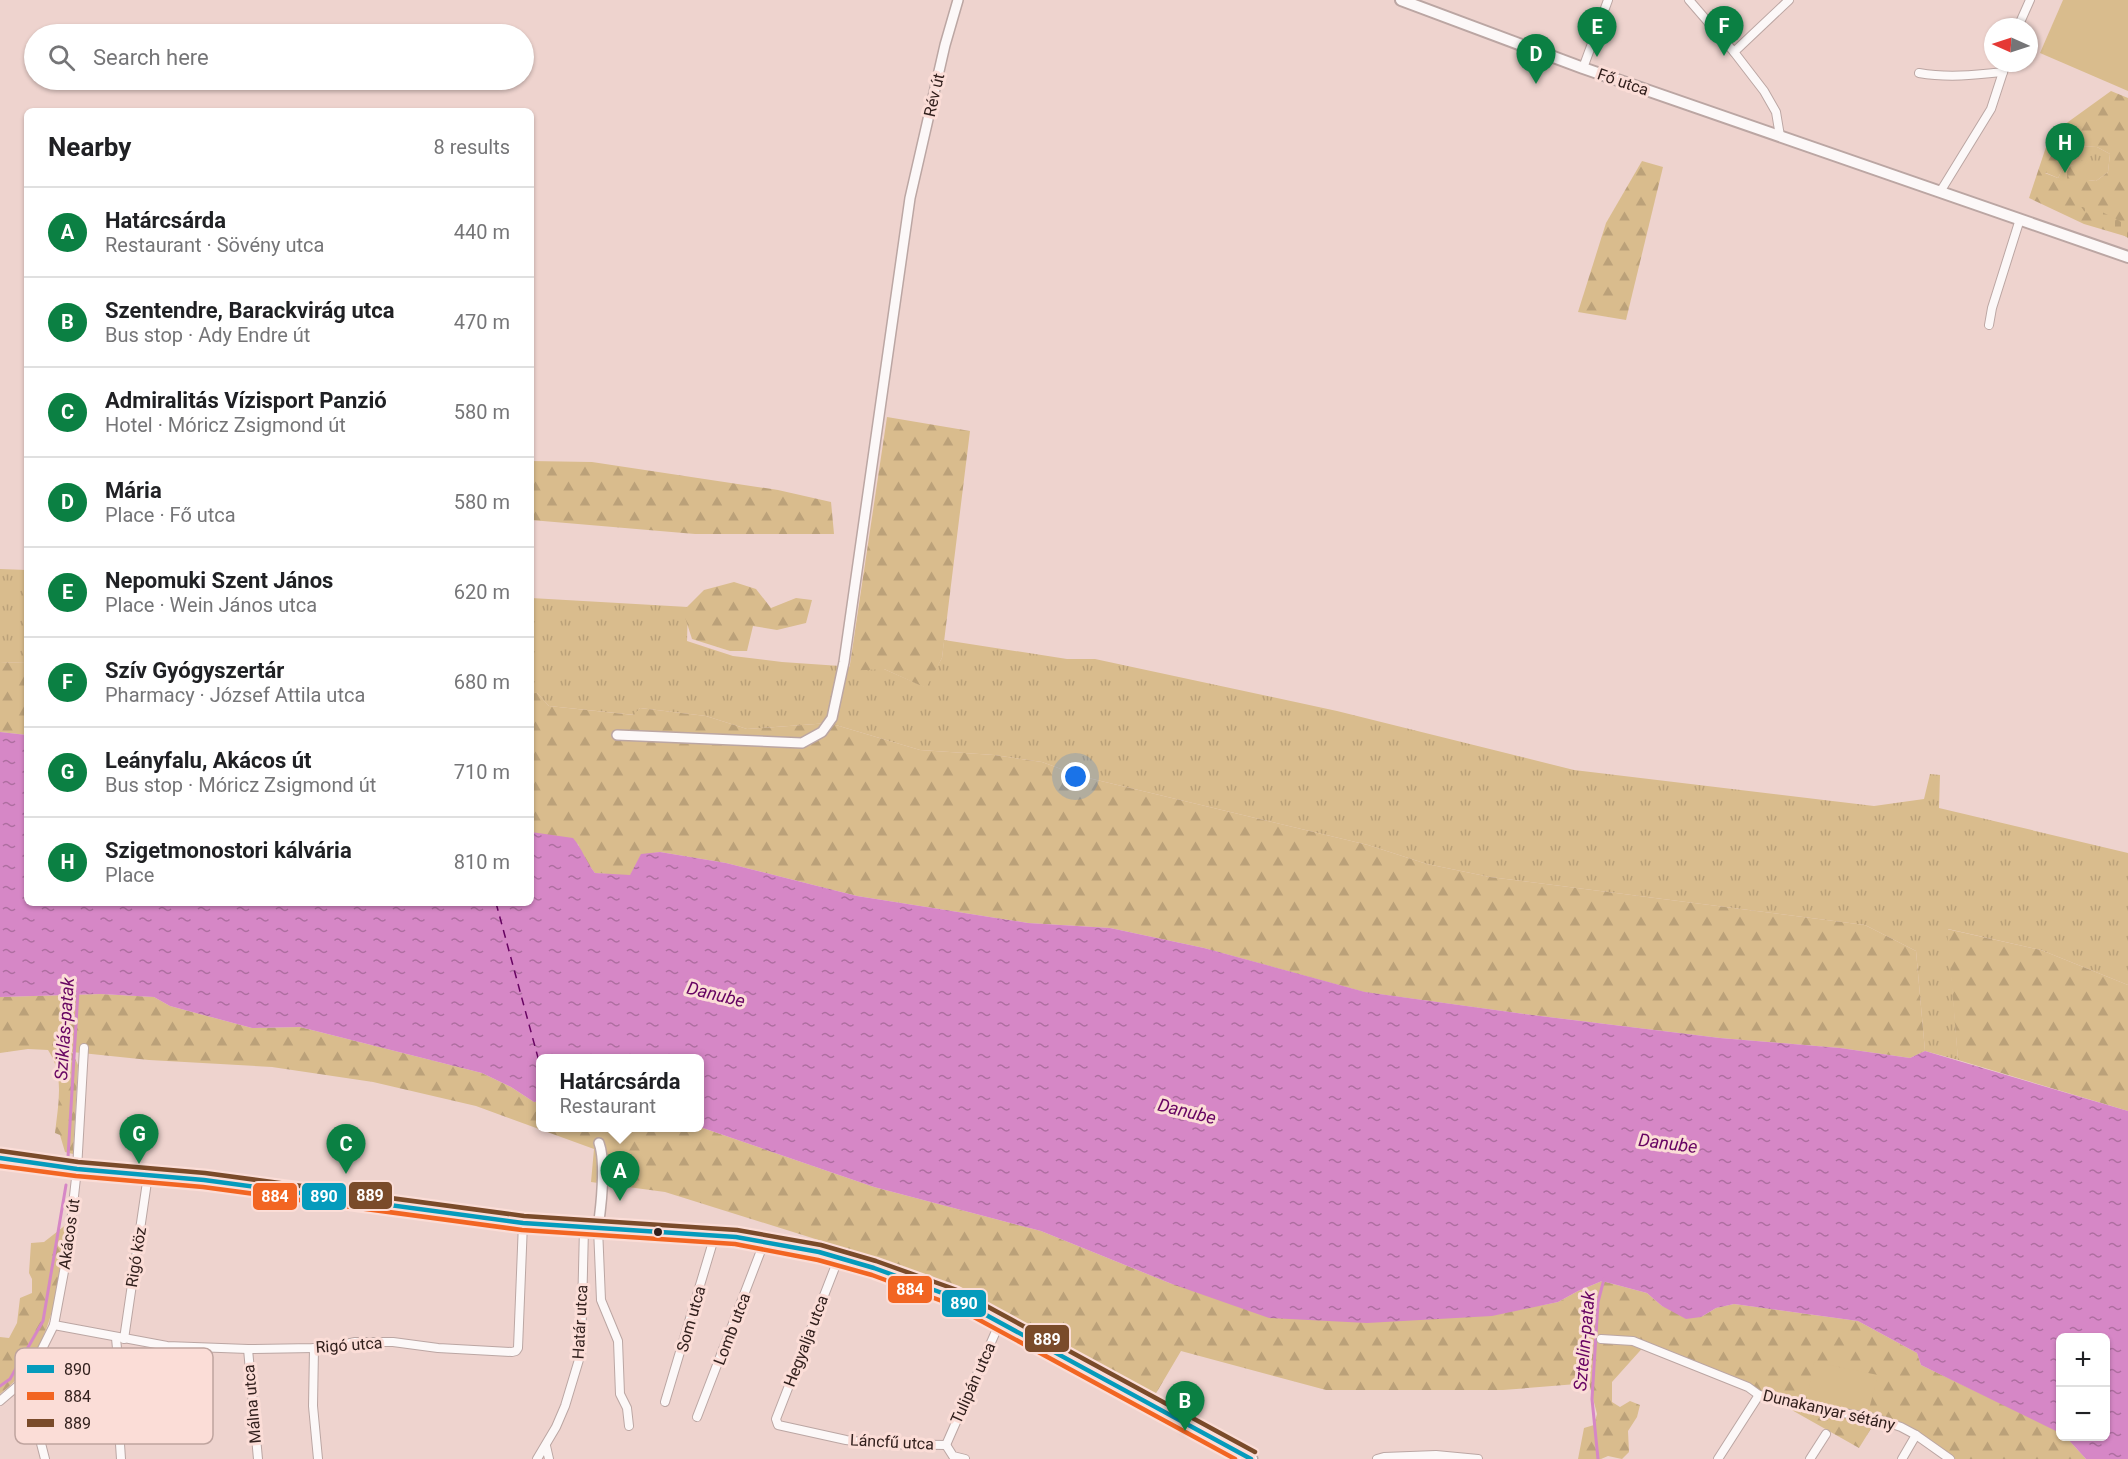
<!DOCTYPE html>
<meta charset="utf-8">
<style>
body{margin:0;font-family:Roboto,sans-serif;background:#f6f6f6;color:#202124}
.controls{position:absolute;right:18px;bottom:18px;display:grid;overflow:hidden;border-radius:9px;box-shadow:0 2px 4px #0004}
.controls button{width:54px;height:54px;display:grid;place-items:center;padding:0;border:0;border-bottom:2px solid #e0e0e0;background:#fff;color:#202124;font:30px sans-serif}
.compass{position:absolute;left:1984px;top:18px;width:54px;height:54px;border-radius:50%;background:#fff;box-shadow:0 2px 4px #0004;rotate:273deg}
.you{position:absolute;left:1076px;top:777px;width:21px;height:21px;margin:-15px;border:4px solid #fff;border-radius:50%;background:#1a73e8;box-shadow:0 0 0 9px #1a73e833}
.badge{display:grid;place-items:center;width:39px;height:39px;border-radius:50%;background:#0b8043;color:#fff;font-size:20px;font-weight:700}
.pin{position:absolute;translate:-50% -50px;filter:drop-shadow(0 2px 3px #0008)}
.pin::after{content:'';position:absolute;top:32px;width:21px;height:18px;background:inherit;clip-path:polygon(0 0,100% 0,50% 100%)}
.popup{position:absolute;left:536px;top:1054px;width:168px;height:78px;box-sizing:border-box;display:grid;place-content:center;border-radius:9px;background:#fff;filter:drop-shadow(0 2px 4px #0005);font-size:20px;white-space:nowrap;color:#757577}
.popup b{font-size:22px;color:#202124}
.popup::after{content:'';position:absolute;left:50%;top:100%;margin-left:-12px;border:12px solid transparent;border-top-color:#fff}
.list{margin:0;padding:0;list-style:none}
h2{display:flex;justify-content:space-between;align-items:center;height:78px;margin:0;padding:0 24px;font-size:26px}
h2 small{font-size:20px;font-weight:400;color:#757577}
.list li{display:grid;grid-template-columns:39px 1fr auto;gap:18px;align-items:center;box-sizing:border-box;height:90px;padding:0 24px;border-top:2px solid #e0e0e0}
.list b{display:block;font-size:22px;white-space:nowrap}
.list p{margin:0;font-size:20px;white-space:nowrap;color:#757577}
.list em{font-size:20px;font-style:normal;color:#757577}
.icon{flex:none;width:33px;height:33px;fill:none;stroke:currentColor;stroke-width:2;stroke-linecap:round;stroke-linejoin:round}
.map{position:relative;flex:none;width:2128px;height:1459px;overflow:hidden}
.search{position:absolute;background:#fff;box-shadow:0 2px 4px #0004;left:24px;top:24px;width:510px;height:66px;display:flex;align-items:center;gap:15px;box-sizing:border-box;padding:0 21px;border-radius:33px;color:#757577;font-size:22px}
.panel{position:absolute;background:#fff;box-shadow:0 2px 4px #0004;left:24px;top:108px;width:510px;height:798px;border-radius:9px}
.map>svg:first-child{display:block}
.grass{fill:url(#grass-tufts)}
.forest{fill:url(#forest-firs);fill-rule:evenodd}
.cemetery{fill:url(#cemetery-stones)}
.park{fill:#d9bc8d}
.water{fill:url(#water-ripples)}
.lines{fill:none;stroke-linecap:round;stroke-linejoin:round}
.stream{stroke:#d687c6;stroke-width:3}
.ferry{stroke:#670462;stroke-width:1.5;stroke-dasharray:8 6;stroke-linecap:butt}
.minor-casing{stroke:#bba6a3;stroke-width:10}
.tertiary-casing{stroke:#bba6a3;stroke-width:12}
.secondary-casing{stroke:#bba6a3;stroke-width:14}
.primary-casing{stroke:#bba6a3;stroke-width:15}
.minor{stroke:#fcf8f8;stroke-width:8}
.tertiary{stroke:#fcf8f8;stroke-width:9}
.secondary{stroke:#fcf8f8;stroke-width:10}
.primary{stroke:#fcf8f8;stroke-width:12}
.bus-1-casing{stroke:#fbddd7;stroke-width:9}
.bus-2-casing{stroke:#fbddd7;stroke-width:9}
.bus-3-casing{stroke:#fbddd7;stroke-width:9}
.bus-1{stroke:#059bbc;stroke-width:4.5}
.bus-2{stroke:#f26522;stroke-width:4.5}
.bus-3{stroke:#7a4b2a;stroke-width:4.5}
.bus-dot{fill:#32201d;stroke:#fbddd7;stroke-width:2}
.labels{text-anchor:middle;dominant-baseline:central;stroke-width:6;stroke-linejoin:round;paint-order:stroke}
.street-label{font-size:16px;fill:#32201d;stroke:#fbddd7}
.water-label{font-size:18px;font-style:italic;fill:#670462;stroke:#fbddd7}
.key{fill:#fbddd7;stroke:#bfa49f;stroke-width:1.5}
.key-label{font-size:16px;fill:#32201d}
.line-badge{stroke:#fbddd7;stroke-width:2}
.badge-label{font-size:16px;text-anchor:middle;font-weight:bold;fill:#fff}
</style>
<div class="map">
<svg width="2128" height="1459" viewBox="0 0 2128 1459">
<defs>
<pattern id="grass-tufts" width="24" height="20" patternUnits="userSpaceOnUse" patternTransform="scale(1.5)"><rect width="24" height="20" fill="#d9bc8d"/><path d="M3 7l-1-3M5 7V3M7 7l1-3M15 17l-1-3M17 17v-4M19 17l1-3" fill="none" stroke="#bba179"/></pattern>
<pattern id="forest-firs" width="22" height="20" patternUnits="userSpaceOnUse" patternTransform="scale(1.5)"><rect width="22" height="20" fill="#d9bc8d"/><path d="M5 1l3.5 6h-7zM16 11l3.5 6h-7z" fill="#bba179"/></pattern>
<pattern id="cemetery-stones" width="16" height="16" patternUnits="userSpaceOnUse" patternTransform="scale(1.5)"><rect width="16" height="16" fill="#d9bc8d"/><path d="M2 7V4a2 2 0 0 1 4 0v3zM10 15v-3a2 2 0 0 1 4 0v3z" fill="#bba179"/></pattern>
<pattern id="water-ripples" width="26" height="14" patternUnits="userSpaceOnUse" patternTransform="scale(1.5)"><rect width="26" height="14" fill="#d687c6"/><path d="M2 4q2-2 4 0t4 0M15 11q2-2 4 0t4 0" fill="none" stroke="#ae6ea0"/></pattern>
</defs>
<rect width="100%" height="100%" fill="#eed3ce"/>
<!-- grass -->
<g class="grass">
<path d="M 2067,136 L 2077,146 L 2097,147 L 2110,154 L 2108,172 L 2096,181 L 2088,180 L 2073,165 L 2063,168 L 2058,178 L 2044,172 L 2060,159 Z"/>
<path d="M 0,569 L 27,570 L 27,663 L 0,662 Z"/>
<path d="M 531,598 L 688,607 L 687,641 L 733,656 L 782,662 L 884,669 L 925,687 L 942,658 L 944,640 L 1067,659 L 1095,659 L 1337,711 L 1574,770 L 1874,806 L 1924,799 L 1930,774 L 1940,775 L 1939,808 L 2128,853 L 2128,985 L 2041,950 L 1948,929 L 1958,1060 L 1925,1051 L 1916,951 L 1865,925 L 1490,877 L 1427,864 L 1368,845 L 1080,776 L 1042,762 L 994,755 L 920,750 L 829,723 L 747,729 L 706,716 L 640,708 L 635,715 L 549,706 L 537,693 L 531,693 Z"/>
</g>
<!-- forest -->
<g class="forest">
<path d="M 2111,91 L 2128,98 L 2128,237 L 2084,224 L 2029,198 L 2050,135 ZM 2067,137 L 2077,146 L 2097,147 L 2110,154 L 2108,172 L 2096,181 L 2088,180 L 2089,164 L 2081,160 L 2073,165 L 2063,168 L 2058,178 L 2045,173 L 2060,159 Z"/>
<path d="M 1642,161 L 1663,167 L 1626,320 L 1578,312 L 1606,223 Z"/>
<path d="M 887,417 L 970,431 L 942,658 L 926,688 L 884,669 L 849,671 Z"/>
<path d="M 531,461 L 592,462 L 778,490 L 831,502 L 834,534 L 695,534 L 531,520 Z"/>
<path d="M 734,582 L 756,589 L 771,608 L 796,598 L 812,600 L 806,623 L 777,630 L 753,626 L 747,651 L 730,651 L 692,639 L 683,611 L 704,590 Z"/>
<path d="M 0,662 L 27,663 L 27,735 L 0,732 Z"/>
<path d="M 531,693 L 537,693 L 549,706 L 634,715 L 640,708 L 706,716 L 747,729 L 829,723 L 920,750 L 994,755 L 1042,762 L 1080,776 L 1368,845 L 1427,864 L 1490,877 L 1865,925 L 1916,951 L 1925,1051 L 1910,1058 L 1840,1048 L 1720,1038 L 1532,1015 L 1364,992 L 1204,948 L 1110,928 L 1028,923 L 857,896 L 726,863 L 660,852 L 641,855 L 630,876 L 595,873 L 584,859 L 578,844 L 531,832 Z"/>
<path d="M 1947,929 L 2041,950 L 2128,985 L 2128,1111 L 1958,1060 Z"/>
<path d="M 101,994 L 154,997 L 170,1006 L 252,1028 L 300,1027 L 482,1073 L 511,1087 L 534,1102 L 540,1101 L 540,1128 L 700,1127 L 874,1187 L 1041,1231 L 1172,1284 L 1538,1306 L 1558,1302 L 1578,1291 L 1602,1281 L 1647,1293 L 1662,1306 L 1701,1317 L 1716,1308 L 1734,1304 L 1858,1321 L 1917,1353 L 1921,1365 L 2053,1428 L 2060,1433 L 2060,1436 L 2066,1437 L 2086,1459 L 1944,1459 L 1886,1421 L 1877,1419 L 1859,1448 L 1765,1395 L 1647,1343 L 1612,1382 L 1612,1402 L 1620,1407 L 1630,1401 L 1640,1405 L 1637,1417 L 1628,1431 L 1629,1452 L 1622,1459 L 1608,1456 L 1601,1459 L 1578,1459 L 1584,1428 L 1594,1425 L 1597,1414 L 1589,1383 L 1503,1390 L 1326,1390 L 1181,1351 L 1155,1395 L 977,1299 L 844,1248 L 665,1192 L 591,1182 L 594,1149 L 476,1106 L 373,1082 L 272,1067 L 149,1060 L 72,1052 L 78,1065 L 73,1154 L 65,1152 L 60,1135 L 55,1133 C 58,1105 65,1075 48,1050 L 28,1049 L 0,1053 L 0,997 Z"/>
<path d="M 67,1224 C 60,1284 52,1355 0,1394 L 0,1337 L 9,1338 L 17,1323 L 20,1298 L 32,1293 L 32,1279 L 29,1273 L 31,1243 L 44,1242 Z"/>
</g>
<!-- cemetery -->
<path class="cemetery" d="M 2066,171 C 2073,188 2083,202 2100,211 C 2111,217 2118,218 2128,228 L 2128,238 L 2084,211 L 2062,178 L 2060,173 Z"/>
<!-- park -->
<g class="park">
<path d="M 2063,0 L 2128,0 L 2128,91 L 2040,53 Z"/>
<path d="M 1814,1362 L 1878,1375 L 1868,1413 L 1807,1399 Z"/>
</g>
<!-- water -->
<path class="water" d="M 0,732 L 27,735 L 27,903 L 531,903 L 531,832 L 573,838 C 582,848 586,862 595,873 L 630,875 L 641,854 L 660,852 L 726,863 L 857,896 L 1028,923 L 1110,928 L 1204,948 L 1365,992 L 1532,1015 L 1720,1038 L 1840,1048 L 1910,1058 L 1925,1051 L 2128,1111 L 2128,1459 L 2086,1459 L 2066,1437 L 2106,1436 L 2106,1338 L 2060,1338 L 2060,1433 L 1921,1365 L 1917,1353 L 1858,1321 L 1734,1304 L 1716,1308 L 1701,1317 L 1686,1319 L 1662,1306 L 1647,1293 L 1602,1281 L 1578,1291 L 1558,1302 L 1492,1316 L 1367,1323 L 1269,1318 L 1172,1284 L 1041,1231 L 874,1187 L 700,1127 L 700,1058 L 540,1058 L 540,1101 L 534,1102 L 511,1087 L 482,1073 L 300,1027 L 252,1028 L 170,1006 L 154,997 L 101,994 L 0,997 Z"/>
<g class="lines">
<!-- stream -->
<g class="stream">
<path d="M 68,1157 L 78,991"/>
<path d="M 0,1386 L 10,1379 L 43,1321 L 66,1185"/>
<path d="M 1598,1459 L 1592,1399 L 1598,1302 L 1604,1279"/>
</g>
<!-- ferry -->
<path class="ferry" d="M 496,903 L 540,1065"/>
<defs>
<g id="minor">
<path d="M 1689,0 L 1734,52 L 1764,91 L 1776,112 L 1780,136"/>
<path d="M 2018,27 L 2030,0"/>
<path d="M 1734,52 L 1789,0"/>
<path d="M 1583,68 L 1608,0"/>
<path d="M 1919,73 C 1948,78 1975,75 2003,72"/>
<path d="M 1940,192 L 1991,109 L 2006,63"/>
<path d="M 1989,325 L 1992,308 L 2020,219"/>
<path d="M 598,1228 L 601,1300 L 618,1341 L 620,1394 L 627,1408 L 629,1426"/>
<path d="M 839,1257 L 776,1419 L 778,1425 L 846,1440 L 876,1444 L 946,1445"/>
<path d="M 54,1325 L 167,1346 L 248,1349 L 314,1348 L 333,1347 L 355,1342 L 393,1342 L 438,1348 L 512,1352 L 516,1351 L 518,1348 L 523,1223"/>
<path d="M 116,1338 L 123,1411 L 120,1444 L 121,1459"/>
<path d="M 124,1339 L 148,1175"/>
<path d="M 1601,1339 L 1633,1341 L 1748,1387 L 1759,1395 L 1837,1412 L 1874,1418 L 1901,1427 L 1916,1435 L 1950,1459"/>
<path d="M 314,1348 L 313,1406 L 318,1459"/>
<path d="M 248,1349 L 258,1459"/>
<path d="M 28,1377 L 27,1389 L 45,1459"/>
<path d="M 0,1401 L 28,1377 L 54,1325 L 68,1250 L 77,1169 L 84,1048"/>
<path d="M 665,1402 L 715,1235"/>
<path d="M 697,1417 L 765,1240"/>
<path d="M 946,1445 L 1000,1322"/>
<path d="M 946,1445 L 953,1456 L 965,1459"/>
<path d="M 546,1446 L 549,1459"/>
<path d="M 537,1459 L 556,1427 L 565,1406 L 581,1353 L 584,1228"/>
<path d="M 1377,1459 L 1384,1457 L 1436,1455 L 1478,1459"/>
<path d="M 1718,1459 L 1759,1395"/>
<path d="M 1810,1459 L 1826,1434"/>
<path d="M 1902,1459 L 1916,1435"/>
</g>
<g id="tertiary">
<path d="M 617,735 L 802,743 L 822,732 L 832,718 L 844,662 L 910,198 L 945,45 L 958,0"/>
<path d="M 598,1228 C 601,1207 606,1162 599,1143"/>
</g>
<path id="secondary" d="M 1401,0 L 1583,68 L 2128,257"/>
<path id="primary" d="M 0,1158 L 77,1169 L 204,1180 L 523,1223 L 736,1237 C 811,1246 884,1268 953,1297 L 1251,1459"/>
</defs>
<!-- minor casing -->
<use href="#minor" class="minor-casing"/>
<!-- tertiary casing -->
<use href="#tertiary" class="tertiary-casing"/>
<!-- secondary casing -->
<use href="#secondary" class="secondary-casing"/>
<!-- primary casing -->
<use href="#primary" class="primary-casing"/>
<!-- minor -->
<use href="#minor" class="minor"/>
<!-- tertiary -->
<use href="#tertiary" class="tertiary"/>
<!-- secondary -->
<use href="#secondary" class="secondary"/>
<!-- primary -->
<use href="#primary" class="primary"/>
<defs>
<path id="bus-1" d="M 0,1158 L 77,1169 L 204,1180 L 523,1223 L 736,1237 L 819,1252 L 874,1268 L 953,1297 L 1251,1459"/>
<path id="bus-2" d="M 0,1166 L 76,1176 L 203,1187 L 522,1230 L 735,1244 L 818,1260 L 872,1275 L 950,1304 L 1235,1459"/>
<path id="bus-3" d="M 1,1151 L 78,1162 L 205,1173 L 524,1216 L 737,1230 L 821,1245 L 876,1261 L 957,1290 L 1255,1452"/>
</defs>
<!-- bus-1 casing -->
<use href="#bus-1" class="bus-1-casing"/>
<!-- bus-2 casing -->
<use href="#bus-2" class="bus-2-casing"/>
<!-- bus-3 casing -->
<use href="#bus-3" class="bus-3-casing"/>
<!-- bus-1 -->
<use href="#bus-1" class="bus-1"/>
<!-- bus-2 -->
<use href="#bus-2" class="bus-2"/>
<!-- bus-3 -->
<use href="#bus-3" class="bus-3"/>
</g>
<!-- markers -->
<circle class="bus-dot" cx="658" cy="1232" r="5"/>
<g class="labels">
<!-- street labels -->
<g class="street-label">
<text transform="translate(1623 82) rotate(19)">Fő utca</text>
<text transform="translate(934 95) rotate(-77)">Rév út</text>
<text transform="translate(69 1234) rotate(-82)">Akácos út</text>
<text transform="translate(136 1257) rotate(-81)">Rigó köz</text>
<text transform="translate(691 1319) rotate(-74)">Som utca</text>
<text transform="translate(580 1322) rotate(-87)">Határ utca</text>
<text transform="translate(732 1329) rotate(-69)">Lomb utca</text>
<text transform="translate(806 1341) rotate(-69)">Hegyalja utca</text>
<text transform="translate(349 1345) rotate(-4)">Rigó utca</text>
<text transform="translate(973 1383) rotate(-66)">Tulipán utca</text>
<text transform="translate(252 1404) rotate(-95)">Málna utca</text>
<text transform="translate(1829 1410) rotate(13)">Dunakanyar sétány</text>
<text transform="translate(892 1442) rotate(3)">Láncfű utca</text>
</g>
<!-- water labels -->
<g class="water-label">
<text transform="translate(716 994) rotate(14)">Danube</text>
<text transform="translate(64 1029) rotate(-86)">Sziklás-patak</text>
<text transform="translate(1187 1111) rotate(14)">Danube</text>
<text transform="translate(1668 1143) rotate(7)">Danube</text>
<text transform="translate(1584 1341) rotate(-85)">Sztelin-patak</text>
</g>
</g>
<!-- legend -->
<rect x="15" y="1348" width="198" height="96" rx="9" class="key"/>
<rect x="27" y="1365" width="27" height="8" fill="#059bbc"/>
<rect x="27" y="1392" width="27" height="8" fill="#f26522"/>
<rect x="27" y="1419" width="27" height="8" fill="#7a4b2a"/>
<g class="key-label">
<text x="64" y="1375">890</text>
<text x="64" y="1402">884</text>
<text x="64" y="1429">889</text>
</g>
<g class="line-badge">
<rect x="348" y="1181" width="45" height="29" rx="6" fill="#7a4b2a"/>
<rect x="301" y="1182" width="46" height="29" rx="6" fill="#059bbc"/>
<rect x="252" y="1182" width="46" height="29" rx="6" fill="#f26522"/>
<rect x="887" y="1275" width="46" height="29" rx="6" fill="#f26522"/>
<rect x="941" y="1289" width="46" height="29" rx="6" fill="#059bbc"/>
<rect x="1024" y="1324" width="46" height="29" rx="6" fill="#7a4b2a"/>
</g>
<g class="badge-label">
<text x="370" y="1201">889</text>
<text x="324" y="1202">890</text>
<text x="275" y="1202">884</text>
<text x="910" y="1295">884</text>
<text x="964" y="1309">890</text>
<text x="1047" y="1345">889</text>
</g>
</svg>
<div class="controls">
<button>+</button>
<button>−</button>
</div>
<svg class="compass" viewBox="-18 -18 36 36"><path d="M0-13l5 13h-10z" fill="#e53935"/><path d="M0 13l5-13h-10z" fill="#757577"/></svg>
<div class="you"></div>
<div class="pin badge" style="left:620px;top:1201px">A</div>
<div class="popup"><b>Határcsárda</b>Restaurant</div>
<div class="pin badge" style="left:1185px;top:1431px">B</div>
<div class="pin badge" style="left:346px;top:1174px">C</div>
<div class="pin badge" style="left:1536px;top:84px">D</div>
<div class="pin badge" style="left:1597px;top:57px">E</div>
<div class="pin badge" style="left:1724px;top:56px">F</div>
<div class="pin badge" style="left:139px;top:1164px">G</div>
<div class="pin badge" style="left:2065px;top:173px">H</div>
<div class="search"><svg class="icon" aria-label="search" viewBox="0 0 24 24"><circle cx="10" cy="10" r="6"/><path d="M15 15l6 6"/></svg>Search here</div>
<section class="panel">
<h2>Nearby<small>8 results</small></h2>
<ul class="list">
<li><span class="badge">A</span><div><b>Határcsárda</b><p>Restaurant · Sövény utca</p></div><em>440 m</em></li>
<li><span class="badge">B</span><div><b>Szentendre, Barackvirág utca</b><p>Bus stop · Ady Endre út</p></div><em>470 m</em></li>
<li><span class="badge">C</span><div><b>Admiralitás Vízisport Panzió</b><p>Hotel · Móricz Zsigmond út</p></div><em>580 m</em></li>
<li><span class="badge">D</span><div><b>Mária</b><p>Place · Fő utca</p></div><em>580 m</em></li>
<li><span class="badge">E</span><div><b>Nepomuki Szent János</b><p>Place · Wein János utca</p></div><em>620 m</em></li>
<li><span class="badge">F</span><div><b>Szív Gyógyszertár</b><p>Pharmacy · József Attila utca</p></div><em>680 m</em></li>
<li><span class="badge">G</span><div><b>Leányfalu, Akácos út</b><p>Bus stop · Móricz Zsigmond út</p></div><em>710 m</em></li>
<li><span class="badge">H</span><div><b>Szigetmonostori kálvária</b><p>Place</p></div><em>810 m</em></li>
</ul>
</section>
</div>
